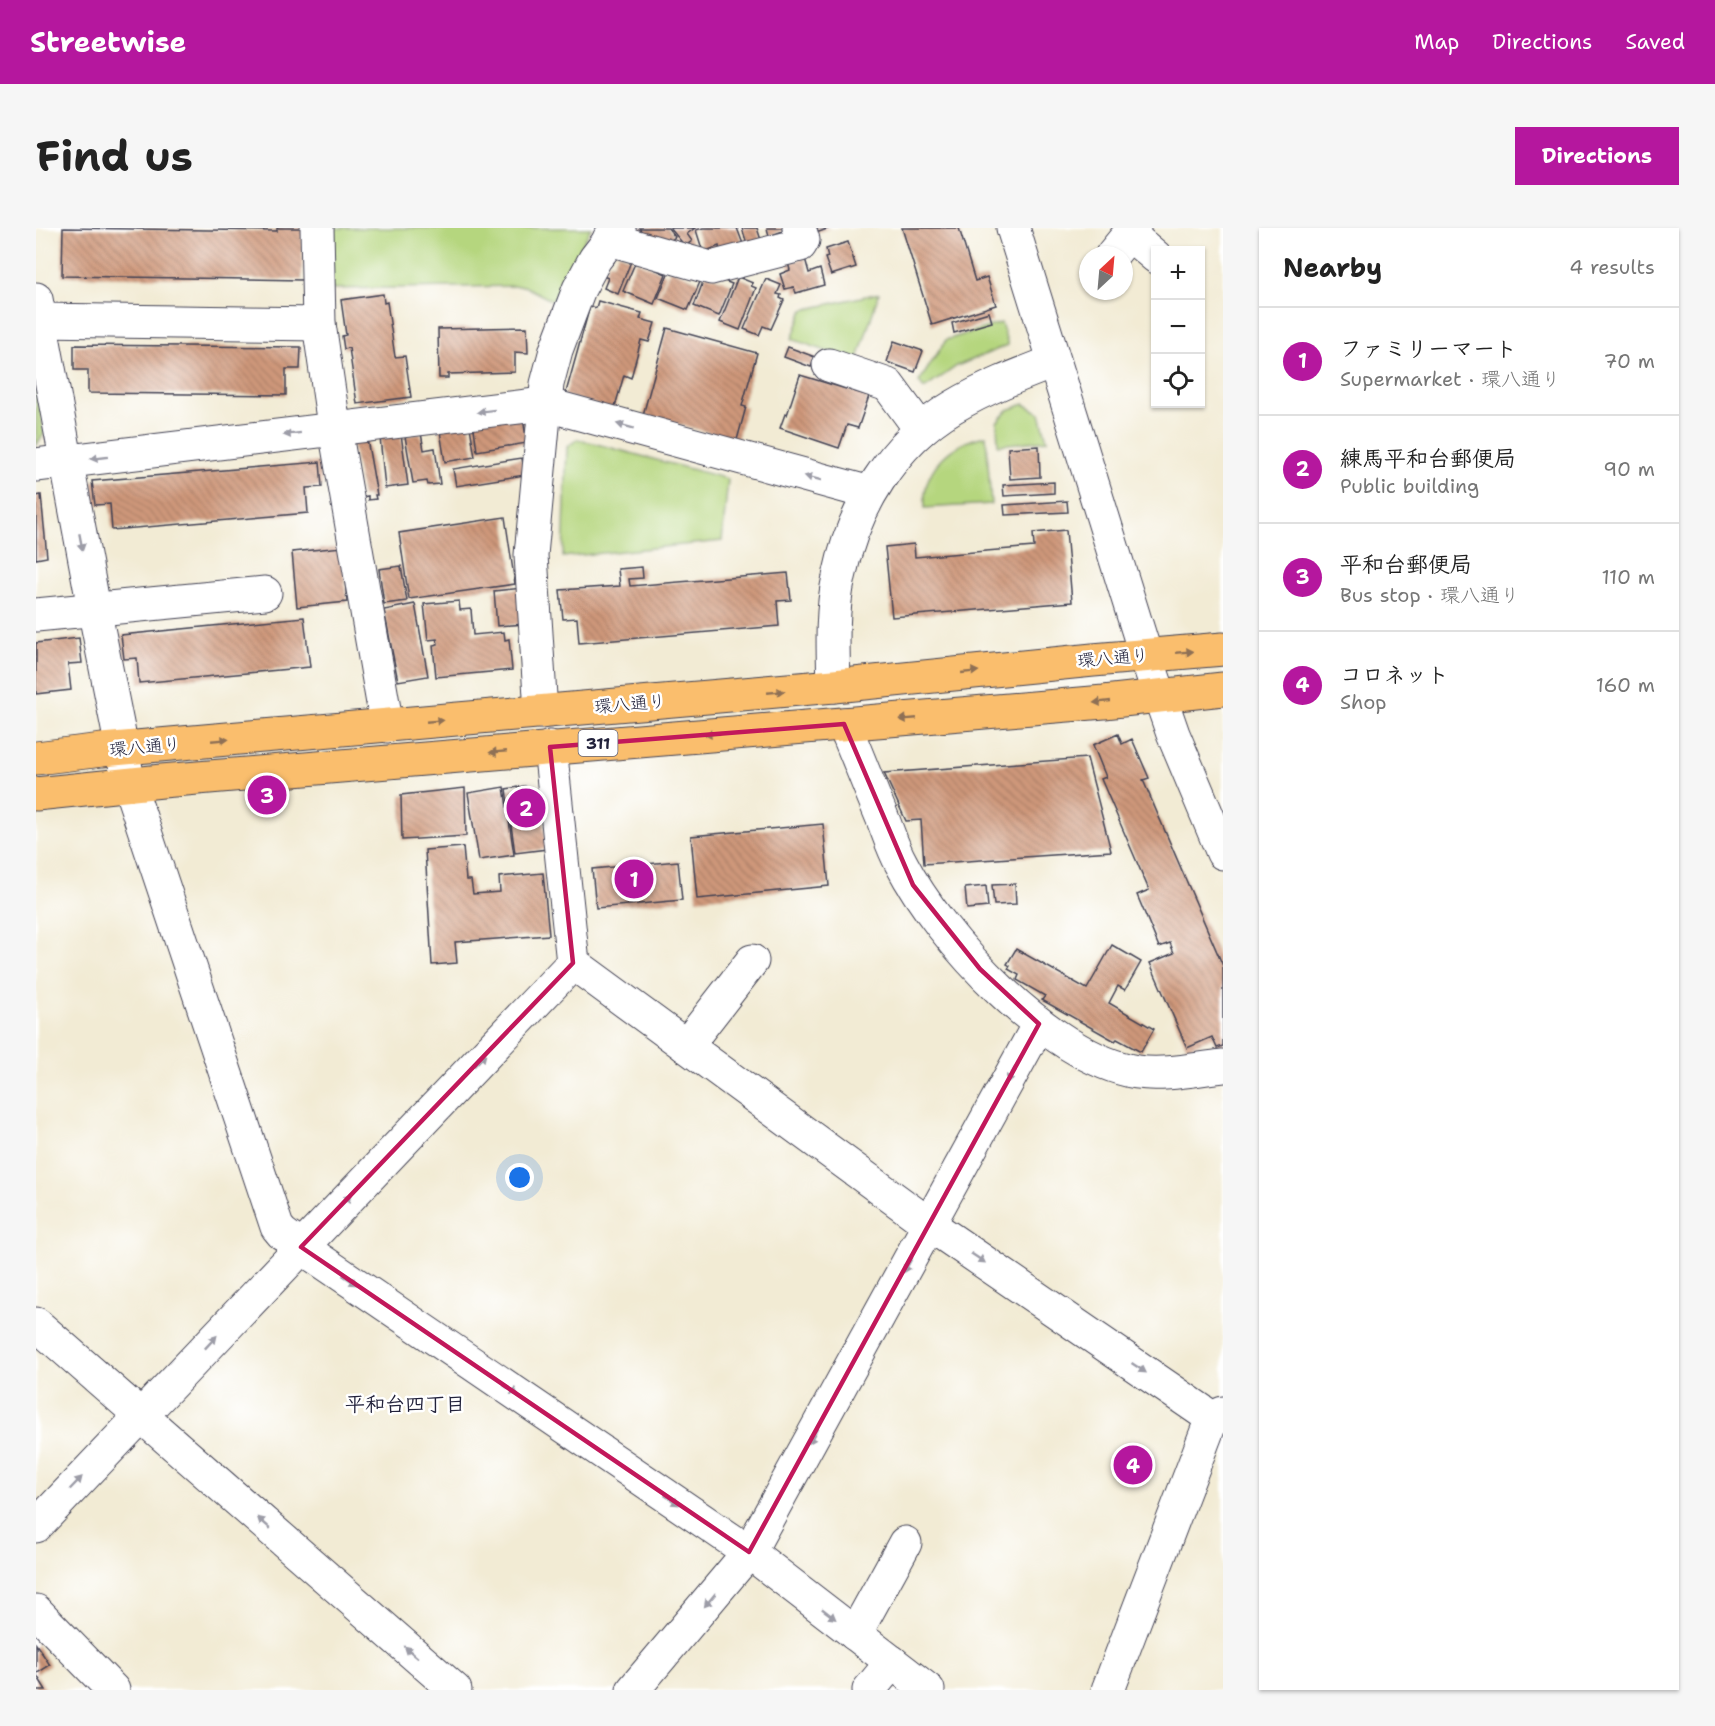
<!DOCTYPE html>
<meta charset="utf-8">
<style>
body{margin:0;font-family:"Shantell Sans","Klee One",sans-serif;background:#f6f6f6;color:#222}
.controls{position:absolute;right:18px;top:18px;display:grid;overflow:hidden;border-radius:0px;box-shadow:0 2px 4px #0004}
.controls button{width:54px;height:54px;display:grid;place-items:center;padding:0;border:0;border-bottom:2px solid #e0e0e0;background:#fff;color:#222;font:30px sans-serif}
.compass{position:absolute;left:1043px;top:18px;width:54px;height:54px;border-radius:50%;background:#fff;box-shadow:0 2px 4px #0004;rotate:26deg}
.you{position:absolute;left:484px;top:950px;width:21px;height:21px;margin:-15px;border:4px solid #fff;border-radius:50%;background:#1a73e8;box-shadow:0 0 0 9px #1a73e833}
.badge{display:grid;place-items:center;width:39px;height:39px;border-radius:50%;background:#b5179e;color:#fff;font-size:20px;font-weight:700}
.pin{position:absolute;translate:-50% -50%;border:3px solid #fff;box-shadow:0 2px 6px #0006}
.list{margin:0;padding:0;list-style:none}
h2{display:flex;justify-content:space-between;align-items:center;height:78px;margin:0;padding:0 24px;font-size:26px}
h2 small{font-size:20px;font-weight:400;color:#767676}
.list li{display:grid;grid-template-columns:39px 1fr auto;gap:18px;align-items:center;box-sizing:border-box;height:108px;padding:0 24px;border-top:2px solid #e0e0e0}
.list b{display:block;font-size:22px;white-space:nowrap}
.list p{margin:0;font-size:20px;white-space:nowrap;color:#767676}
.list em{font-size:20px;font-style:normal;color:#767676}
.icon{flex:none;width:33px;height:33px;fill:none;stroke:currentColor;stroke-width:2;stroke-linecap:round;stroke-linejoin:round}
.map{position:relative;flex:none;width:1187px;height:1462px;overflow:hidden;border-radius:0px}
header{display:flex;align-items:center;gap:36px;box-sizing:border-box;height:84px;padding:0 30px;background:#b5179e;color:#fff}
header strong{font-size:28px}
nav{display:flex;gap:33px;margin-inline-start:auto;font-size:21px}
.intro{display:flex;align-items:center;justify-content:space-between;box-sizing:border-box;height:144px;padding:0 36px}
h1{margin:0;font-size:42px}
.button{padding:15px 27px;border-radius:0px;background:#b5179e;color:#fff;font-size:21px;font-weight:700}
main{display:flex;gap:36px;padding:0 36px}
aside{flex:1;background:#fff;border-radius:0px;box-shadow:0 2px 4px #0004}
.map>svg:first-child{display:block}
.park{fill:#b5d67e;stroke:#6c7c5c;stroke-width:1.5}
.building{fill:url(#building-back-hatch)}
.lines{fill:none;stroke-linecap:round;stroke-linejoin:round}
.minor-casing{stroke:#414052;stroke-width:35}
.major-casing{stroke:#414052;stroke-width:35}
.minor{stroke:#fff;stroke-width:33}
.major{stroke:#fabe6d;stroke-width:33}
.oneway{fill:#9c9ca7}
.oneway2{fill:#8e7054}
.marked{fill:none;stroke:#c2185b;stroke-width:4.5;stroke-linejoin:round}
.labels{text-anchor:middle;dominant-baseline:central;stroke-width:5;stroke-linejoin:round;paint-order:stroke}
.shield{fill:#fff;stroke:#646476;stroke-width:1.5}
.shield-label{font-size:16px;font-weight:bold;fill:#22223b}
.street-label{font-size:18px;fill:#22223b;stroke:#fff}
.neighbourhood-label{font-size:20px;font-weight:bold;fill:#22223b;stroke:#fff}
</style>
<header>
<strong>Streetwise</strong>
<nav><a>Map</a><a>Directions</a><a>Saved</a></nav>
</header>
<div class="intro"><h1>Find us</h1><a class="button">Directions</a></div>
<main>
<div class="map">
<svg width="1187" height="1462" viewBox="0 0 1187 1462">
<defs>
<pattern id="building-back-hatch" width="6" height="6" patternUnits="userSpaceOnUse" patternTransform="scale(1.5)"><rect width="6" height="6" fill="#cf987a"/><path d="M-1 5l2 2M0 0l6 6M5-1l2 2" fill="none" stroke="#a87c65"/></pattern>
</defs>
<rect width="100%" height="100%" fill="#fff"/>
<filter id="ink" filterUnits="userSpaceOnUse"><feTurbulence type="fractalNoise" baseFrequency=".0167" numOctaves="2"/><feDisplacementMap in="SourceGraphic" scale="12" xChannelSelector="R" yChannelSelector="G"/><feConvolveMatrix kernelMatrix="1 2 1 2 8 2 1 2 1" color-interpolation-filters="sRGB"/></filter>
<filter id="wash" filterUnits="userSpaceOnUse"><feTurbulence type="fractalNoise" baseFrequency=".008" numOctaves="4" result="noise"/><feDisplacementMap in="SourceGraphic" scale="24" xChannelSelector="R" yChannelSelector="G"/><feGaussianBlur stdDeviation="1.35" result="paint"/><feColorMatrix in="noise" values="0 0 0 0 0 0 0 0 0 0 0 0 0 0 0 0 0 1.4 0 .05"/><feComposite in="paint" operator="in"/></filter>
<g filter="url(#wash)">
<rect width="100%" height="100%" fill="#f2ebd4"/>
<!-- park -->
<g class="park">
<path d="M 295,0 L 555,0 L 517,73 L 488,58 L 292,61 Z"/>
<path d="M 843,65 L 821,134 L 756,111 L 767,82 Z"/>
<path d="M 965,95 L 972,117 L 921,138 L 888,161 L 883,154 L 910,112 Z"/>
<path d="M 0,156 L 8,205 L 0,218 Z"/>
<path d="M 988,176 L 1004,185 L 1011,212 L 962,217 L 961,194 L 972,182 Z"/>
<path d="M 950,208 L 955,276 L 889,280 C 885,241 914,215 950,208 Z"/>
<path d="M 542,211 L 692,251 L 686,313 L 527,329 L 531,219 Z"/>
</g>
<g id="blocks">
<!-- building -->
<g class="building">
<path d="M 27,0 L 241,3 L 241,0 L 267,0 L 266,52 L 26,48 Z"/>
<path d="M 603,0 L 632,0 L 639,9 L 629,17 L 610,9 Z"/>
<path d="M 634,0 L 659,0 L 651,6 L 656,13 L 649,18 Z"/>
<path d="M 667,0 L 701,0 L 707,16 L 684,23 L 683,18 L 667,24 L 660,2 Z"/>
<path d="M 706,0 L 721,0 L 725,12 L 711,16 Z"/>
<path d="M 731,0 L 746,0 L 747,3 L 733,8 Z"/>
<path d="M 779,0 L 794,0 L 780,5 Z"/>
<path d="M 866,0 L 923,0 L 939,53 L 951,49 L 960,77 L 896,97 Z"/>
<path d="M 812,14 L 820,39 L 795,47 L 789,30 L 792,29 L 790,21 Z"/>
<path d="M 582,25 L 596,31 L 582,66 L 568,60 L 572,50 L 567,48 L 573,34 L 577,36 Z"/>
<path d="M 769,30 L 773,45 L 784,41 L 788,57 L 760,65 L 758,59 L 749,61 L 744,46 L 754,42 L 752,35 Z"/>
<path d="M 600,33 L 630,46 L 618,76 L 587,63 Z"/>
<path d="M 634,41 L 664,54 L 652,82 L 622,70 Z"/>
<path d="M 670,46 L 696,56 L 683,88 L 658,78 Z"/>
<path d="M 702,49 L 717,55 L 715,58 L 720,60 L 704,102 L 684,94 Z"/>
<path d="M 730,51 L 745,57 L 741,66 L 745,67 L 744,70 L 748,72 L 735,101 L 727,98 L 723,107 L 708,101 Z"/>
<path d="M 347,66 L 348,75 L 351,74 L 359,129 L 369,128 L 375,169 L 321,176 L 313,120 L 308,121 L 306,108 L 310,107 L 305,72 Z"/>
<path d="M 562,73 L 606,85 L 604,91 L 619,95 L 613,114 L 605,112 L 595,150 L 588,147 L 578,182 L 529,168 L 554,78 L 560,80 Z"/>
<path d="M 953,84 L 956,94 L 918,105 L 916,95 Z"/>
<path d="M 491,99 L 492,125 L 479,124 L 479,144 L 412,146 L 412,150 L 403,150 L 402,101 Z"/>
<path d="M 631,100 L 721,125 L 706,178 L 710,179 L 701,212 L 607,187 Z"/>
<path d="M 858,113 L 887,123 L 879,144 L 851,134 Z"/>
<path d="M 38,117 L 265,119 L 264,141 L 250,141 L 250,167 L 52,165 L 52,142 L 38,142 Z"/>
<path d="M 752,119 L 779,129 L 775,139 L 748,129 Z"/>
<path d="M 764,147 L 833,168 L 822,200 L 811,197 L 803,220 L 744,200 L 749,186 L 751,187 Z"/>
<path d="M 486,185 L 491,215 L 441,223 L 437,193 Z"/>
<path d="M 433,193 L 439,229 L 409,234 L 403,197 Z"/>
<path d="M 385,205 L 388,222 L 399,220 L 404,256 L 392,257 L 391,253 L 377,255 L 369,208 Z"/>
<path d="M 365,206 L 372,257 L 349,260 L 344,209 Z"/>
<path d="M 331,211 L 341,267 L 339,267 L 340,271 L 332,272 L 332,268 L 326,269 L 316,214 Z"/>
<path d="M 1003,218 L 1004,249 L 974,251 L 972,220 Z"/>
<path d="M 486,230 L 489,247 L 420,258 L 417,241 Z"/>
<path d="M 284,234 L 286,259 L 270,260 L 272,285 L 76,302 L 74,276 L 59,277 L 56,253 Z"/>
<path d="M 1018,254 L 1018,265 L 968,268 L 967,257 Z"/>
<path d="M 5,267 L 11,329 L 0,331 L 0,268 Z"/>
<path d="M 1031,273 L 1032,284 L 969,287 L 968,277 Z"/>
<path d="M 469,289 L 479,356 L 373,371 L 363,305 Z"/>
<path d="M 1030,302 L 1036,374 L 856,389 L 849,319 L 878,316 L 879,329 L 998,319 L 997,305 Z"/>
<path d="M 306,319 L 311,374 L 261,379 L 256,324 Z"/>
<path d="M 365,338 L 371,373 L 348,376 L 343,341 Z"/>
<path d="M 606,339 L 607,350 L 593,351 L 594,358 L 752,345 L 755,372 L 741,373 L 743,398 L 543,415 L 541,390 L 527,391 L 524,362 L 584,358 L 582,341 Z"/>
<path d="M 487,360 L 490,396 L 461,398 L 458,363 Z"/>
<path d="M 423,373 L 424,382 L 435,381 L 437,407 L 468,404 L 469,412 L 473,411 L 476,442 L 400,449 L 397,417 L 402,416 L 401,411 L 392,412 L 388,376 Z"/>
<path d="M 379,376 L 392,448 L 362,453 L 348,382 Z"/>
<path d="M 268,389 L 274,439 L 103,455 L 101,430 L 88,431 L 85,407 Z"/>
<path d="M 43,410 L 46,435 L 32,436 L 35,462 L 0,466 L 0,415 Z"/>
<path d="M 1082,506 L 1086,516 L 1096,511 L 1113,550 L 1107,552 L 1187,738 L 1187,818 L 1181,820 L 1176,809 L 1151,820 L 1114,735 L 1138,725 L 1134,715 L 1123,719 L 1101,667 L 1113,662 L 1065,551 L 1070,549 L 1057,517 Z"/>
<path d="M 1051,530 L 1075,623 L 888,636 L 885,592 L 870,593 L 848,545 Z"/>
<path d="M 489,558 L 504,570 L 511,621 L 479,625 L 470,561 Z"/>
<path d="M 468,559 L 478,627 L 443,632 L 432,565 Z"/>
<path d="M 429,560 L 430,608 L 366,612 L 365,567 Z"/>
<path d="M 787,596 L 793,658 L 661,671 L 655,608 Z"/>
<path d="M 427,619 L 430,652 L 435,652 L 437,666 L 464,664 L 463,649 L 507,645 L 513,707 L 419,714 L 421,735 L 396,737 L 389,622 Z"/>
<path d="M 642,633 L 646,672 L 560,680 L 556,641 Z"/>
<path d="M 979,656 L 980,676 L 958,677 L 956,657 Z"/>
<path d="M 950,658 L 952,679 L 931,681 L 929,660 Z"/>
<path d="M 1076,717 L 1105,734 L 1089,762 L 1082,758 L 1073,775 L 1118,801 L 1105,824 L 1081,811 L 1079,813 L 1006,772 L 1009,768 L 981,752 L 983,747 L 972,741 L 974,738 L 971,736 L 980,721 L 1051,761 Z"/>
<path d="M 0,1416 L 14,1437 L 0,1446 Z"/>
<path d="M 0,1446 L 10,1462 L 0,1462 Z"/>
</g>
</g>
</g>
<g filter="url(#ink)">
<use href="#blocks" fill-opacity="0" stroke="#414052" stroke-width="1.5"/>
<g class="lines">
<defs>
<g id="minor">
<path d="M 281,0 L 283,96 L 296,184 L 351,498"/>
<path d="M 977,0 L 1110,428 L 1137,506 L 1187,625"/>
<path d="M 1093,6 L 1120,29"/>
<path d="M 573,11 L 675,40 L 764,17 L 767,12 L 763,0"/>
<path d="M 1076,27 L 1098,0"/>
<path d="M 0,71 L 58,380 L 93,556 L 241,999 L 246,1005 L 265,1019 L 713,1324 L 892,1462"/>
<path d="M 4,92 L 283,96"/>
<path d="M 793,137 L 852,157 L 885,202"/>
<path d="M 0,237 L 508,176 L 834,265"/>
<path d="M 0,387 L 229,365"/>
<path d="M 798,458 C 797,422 795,384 803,349 C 817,281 857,214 917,179 C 949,160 983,147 1017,134"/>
<path d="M 505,484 L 495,327 L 511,156 L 520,122 L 543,61 L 559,31 L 583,0"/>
<path d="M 808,496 C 821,527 833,558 846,589 C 852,604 857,621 865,635 C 904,711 1014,830 1101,844 C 1129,848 1159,841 1187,838"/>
<path d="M 514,519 L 537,735 L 894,997 L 1176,1190 L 1187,1185"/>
<path d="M 650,818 L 716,733"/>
<path d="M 0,1096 L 419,1462"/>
<path d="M 0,1298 L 537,735"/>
<path d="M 0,1383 L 77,1462"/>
<path d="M 819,1406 L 869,1315"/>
<path d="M 597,1462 L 713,1324 L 1003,796"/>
<path d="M 833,1462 L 856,1434"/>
<path d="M 1072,1462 L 1176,1190"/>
</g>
<g id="major">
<path d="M 0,530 L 66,522 L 798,458 L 1057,432 L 1187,421"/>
<path d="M 0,566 L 126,553 L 1068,474 L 1187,461"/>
</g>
</defs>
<!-- minor casing -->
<use href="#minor" class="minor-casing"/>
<!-- major casing -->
<use href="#major" class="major-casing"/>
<!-- minor -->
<use href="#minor" class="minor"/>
<!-- major -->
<use href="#major" class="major"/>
</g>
<!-- one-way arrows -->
<defs><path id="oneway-solid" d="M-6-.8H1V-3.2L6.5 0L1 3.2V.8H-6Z" transform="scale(1.5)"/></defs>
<g class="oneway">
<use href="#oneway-solid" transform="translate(450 183) rotate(173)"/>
<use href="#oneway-solid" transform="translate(589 198) rotate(-165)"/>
<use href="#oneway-solid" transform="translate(256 206) rotate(173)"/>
<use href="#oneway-solid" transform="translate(63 230) rotate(173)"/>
<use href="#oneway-solid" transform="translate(777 250) rotate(-165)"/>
<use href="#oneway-solid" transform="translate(45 314) rotate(79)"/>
<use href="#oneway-solid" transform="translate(444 832) rotate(-46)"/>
<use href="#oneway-solid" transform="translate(975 847) rotate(119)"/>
<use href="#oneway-solid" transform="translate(309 973) rotate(-46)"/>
<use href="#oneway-solid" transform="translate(942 1030) rotate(34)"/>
<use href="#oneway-solid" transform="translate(872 1037) rotate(119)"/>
<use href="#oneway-solid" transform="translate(314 1052) rotate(34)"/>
<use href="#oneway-solid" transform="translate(175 1114) rotate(-47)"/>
<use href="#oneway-solid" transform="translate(1103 1140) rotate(34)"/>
<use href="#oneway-solid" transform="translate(475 1162) rotate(34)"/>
<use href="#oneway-solid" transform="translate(777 1208) rotate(119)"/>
<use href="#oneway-solid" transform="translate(40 1255) rotate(-46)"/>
<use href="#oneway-solid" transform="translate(636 1272) rotate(34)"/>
<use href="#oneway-solid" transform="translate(228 1295) rotate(-139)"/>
<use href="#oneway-solid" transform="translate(674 1372) rotate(130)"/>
<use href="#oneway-solid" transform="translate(793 1386) rotate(38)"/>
<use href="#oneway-solid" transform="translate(375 1424) rotate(-139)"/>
</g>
<g class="oneway2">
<use href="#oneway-solid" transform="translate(1149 424) rotate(-5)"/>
<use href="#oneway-solid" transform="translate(934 444) rotate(-6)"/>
<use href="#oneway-solid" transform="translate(740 464) rotate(-5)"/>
<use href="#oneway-solid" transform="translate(1066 474) rotate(174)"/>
<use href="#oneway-solid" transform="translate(872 491) rotate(175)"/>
<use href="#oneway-solid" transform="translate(399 493) rotate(-5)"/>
<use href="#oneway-solid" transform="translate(677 506) rotate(176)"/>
<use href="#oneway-solid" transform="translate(184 512) rotate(-5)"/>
<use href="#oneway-solid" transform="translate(462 524) rotate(175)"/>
</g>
</g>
<!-- marked area -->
<path class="marked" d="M 808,496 L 877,657 L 944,741 L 1003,796 L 713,1324 L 265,1019 L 537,735 L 514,519 Z"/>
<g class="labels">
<!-- shield labels -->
<rect class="shield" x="542.5" y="502" width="39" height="26" rx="4.5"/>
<g class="shield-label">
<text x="562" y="515">311</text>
</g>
<!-- street labels -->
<g class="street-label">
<text transform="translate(1077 430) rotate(-5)">環八通り</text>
<text transform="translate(594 476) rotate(-5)">環八通り</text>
<text transform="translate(109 519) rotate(-5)">環八通り</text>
</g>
<!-- neighbourhood labels -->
<g class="neighbourhood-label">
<text x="369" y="1176">平和台四丁目</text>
</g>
</g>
</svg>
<div class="controls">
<button>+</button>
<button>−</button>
<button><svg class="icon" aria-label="locate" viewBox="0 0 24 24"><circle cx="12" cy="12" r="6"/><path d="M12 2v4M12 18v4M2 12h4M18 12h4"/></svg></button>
</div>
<svg class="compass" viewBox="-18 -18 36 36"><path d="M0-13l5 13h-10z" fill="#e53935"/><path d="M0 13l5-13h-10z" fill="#767676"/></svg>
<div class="you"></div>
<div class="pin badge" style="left:598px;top:651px">1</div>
<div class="pin badge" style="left:490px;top:580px">2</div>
<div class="pin badge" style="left:231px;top:567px">3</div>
<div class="pin badge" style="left:1097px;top:1237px">4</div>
</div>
<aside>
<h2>Nearby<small>4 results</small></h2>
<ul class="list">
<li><span class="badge">1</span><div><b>ファミリーマート</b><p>Supermarket · 環八通り</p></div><em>70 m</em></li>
<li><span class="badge">2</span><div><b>練馬平和台郵便局</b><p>Public building</p></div><em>90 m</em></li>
<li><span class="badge">3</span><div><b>平和台郵便局</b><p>Bus stop · 環八通り</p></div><em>110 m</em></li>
<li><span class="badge">4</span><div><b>コロネット</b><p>Shop</p></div><em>160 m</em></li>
</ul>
</aside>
</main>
